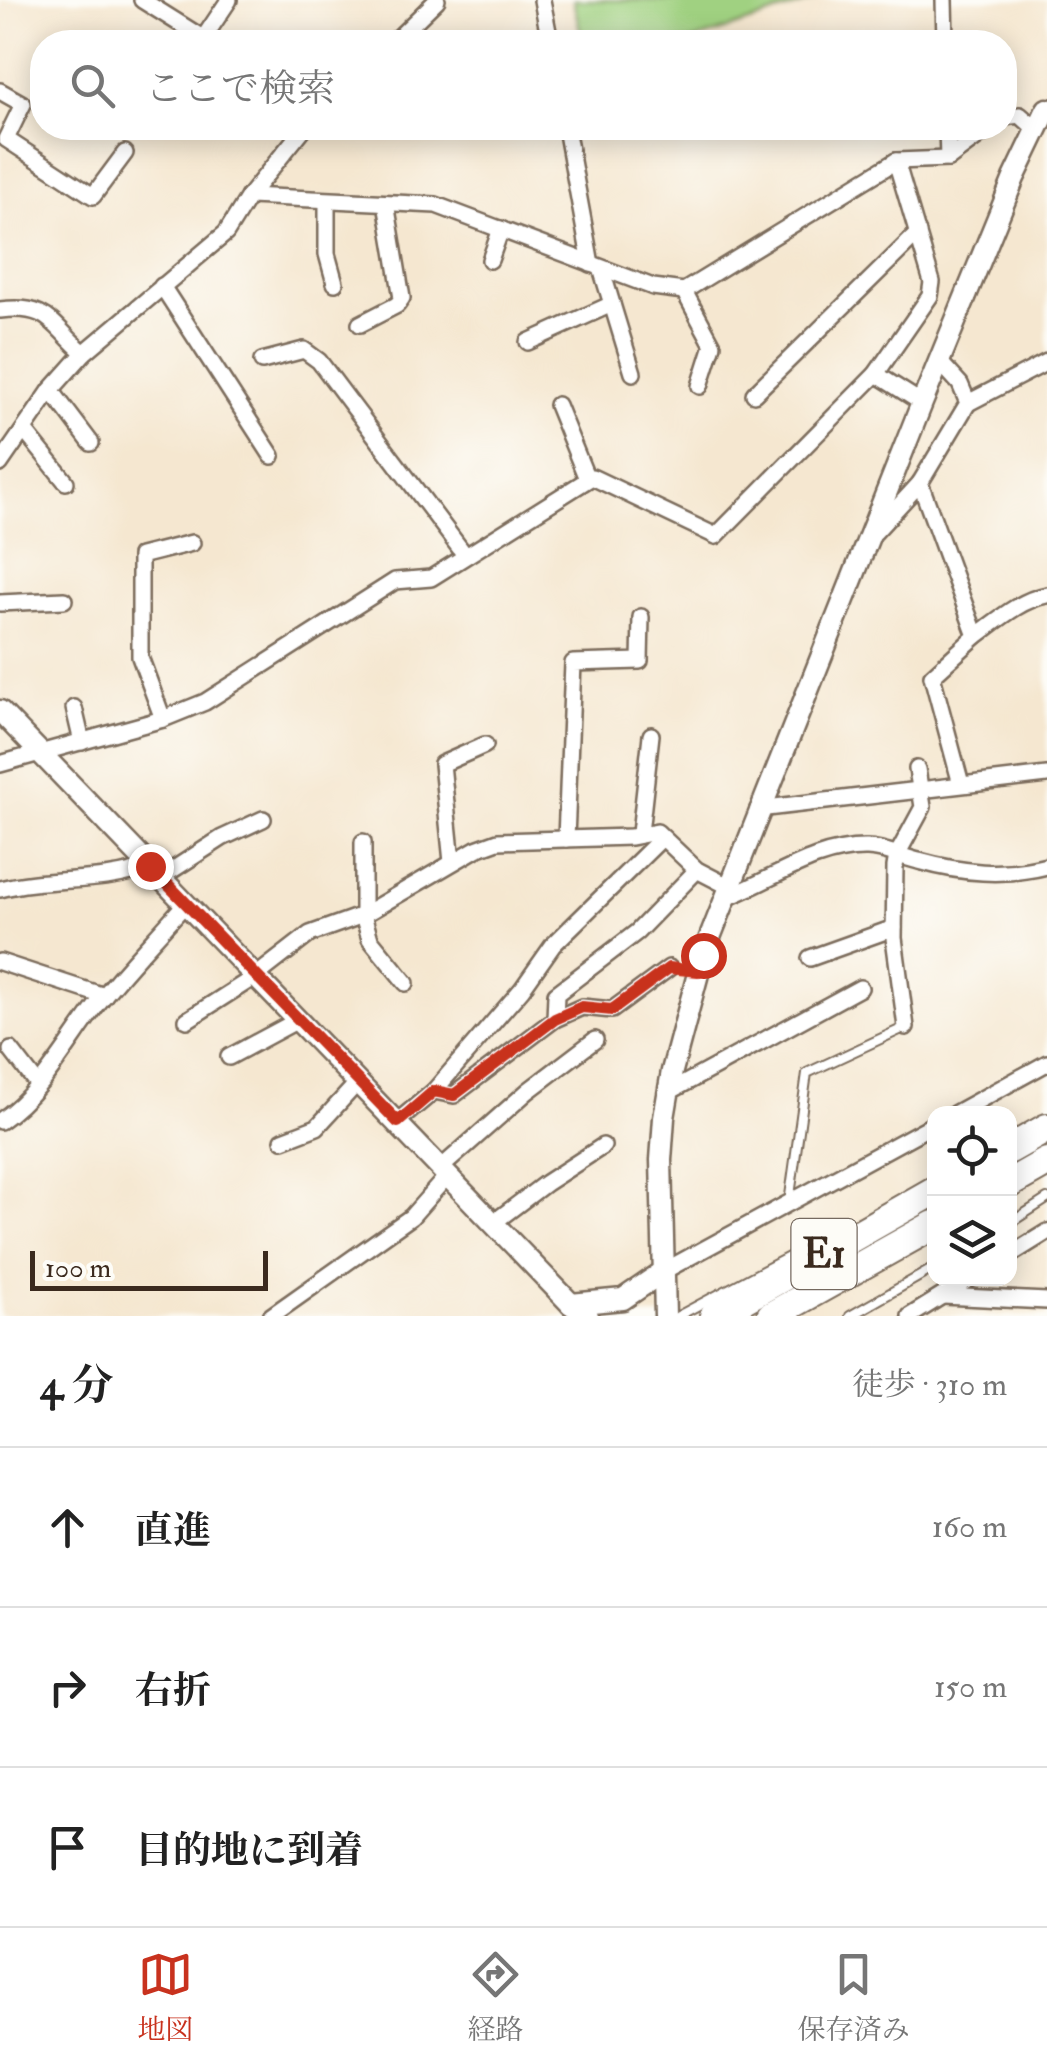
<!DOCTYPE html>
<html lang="ja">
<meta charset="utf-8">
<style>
body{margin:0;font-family:"IM FELL Double Pica","Noto Serif JP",serif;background:#f2f2f2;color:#222}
.controls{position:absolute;right:30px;bottom:30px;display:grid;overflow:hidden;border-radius:20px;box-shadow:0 5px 25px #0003}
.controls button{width:90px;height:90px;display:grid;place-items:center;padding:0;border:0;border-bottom:2px solid #e0e0e0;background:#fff;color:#222;font:50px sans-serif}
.scale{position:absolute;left:30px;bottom:25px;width:238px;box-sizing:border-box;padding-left:10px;border:5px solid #3b2a1e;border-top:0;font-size:28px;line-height:35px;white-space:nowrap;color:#3b2a1e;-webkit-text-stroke:8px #fdfcf7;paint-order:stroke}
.stop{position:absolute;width:30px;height:30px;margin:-22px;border:8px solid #c8321e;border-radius:50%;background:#fff}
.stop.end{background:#c8321e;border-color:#fff;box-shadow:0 2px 10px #0008}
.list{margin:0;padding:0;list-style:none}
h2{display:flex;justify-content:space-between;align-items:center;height:130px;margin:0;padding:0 40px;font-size:42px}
h2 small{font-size:32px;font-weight:400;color:#767676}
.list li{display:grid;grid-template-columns:65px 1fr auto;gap:30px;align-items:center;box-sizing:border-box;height:160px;padding:0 40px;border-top:2px solid #e0e0e0}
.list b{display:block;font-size:38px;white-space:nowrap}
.list em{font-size:32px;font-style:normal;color:#767676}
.icon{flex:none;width:55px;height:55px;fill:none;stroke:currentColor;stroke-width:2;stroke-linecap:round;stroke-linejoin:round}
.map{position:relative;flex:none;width:1047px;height:1316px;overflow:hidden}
.search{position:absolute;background:#fff;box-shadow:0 5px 25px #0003;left:30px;right:30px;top:30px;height:110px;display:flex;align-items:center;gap:25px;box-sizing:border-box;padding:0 35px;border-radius:40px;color:#767676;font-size:38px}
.sheet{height:610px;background:#fff}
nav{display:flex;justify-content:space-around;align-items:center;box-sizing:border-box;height:140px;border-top:2px solid #e0e0e0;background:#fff;font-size:28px;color:#767676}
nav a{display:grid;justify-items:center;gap:5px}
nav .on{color:#c8321e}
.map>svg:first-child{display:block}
.green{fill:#a0d181;stroke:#6e7e50;stroke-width:2.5}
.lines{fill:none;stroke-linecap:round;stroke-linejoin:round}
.lane-casing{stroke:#7c6c5c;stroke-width:12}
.street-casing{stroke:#7c6c5c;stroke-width:20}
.secondary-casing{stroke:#7c6c5c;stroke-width:25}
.highway-casing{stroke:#7c6c5c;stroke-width:32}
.lane{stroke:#fff;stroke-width:8}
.street{stroke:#fff;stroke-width:15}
.secondary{stroke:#fff;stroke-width:20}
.highway{stroke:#fff;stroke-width:28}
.route{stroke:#c8321e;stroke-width:12}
.labels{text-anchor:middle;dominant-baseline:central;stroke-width:10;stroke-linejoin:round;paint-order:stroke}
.shield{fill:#fdfcf7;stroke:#75695f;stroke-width:2.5}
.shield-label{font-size:40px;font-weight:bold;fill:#3b2a1e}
</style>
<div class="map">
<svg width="1047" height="1316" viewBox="0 0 1047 1316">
<rect width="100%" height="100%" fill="#fdfcf7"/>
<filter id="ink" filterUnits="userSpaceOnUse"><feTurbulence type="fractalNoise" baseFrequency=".01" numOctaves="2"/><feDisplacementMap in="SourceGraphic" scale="20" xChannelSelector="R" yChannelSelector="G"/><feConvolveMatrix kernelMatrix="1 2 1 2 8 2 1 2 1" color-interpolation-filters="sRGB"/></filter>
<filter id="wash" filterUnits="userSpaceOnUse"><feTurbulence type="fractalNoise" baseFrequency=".0048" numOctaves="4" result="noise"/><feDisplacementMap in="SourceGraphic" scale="40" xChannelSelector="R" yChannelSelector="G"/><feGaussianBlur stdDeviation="2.25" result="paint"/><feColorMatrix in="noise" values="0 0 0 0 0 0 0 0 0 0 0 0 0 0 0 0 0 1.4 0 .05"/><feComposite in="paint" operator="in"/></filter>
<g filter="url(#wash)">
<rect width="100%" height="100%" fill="#f5e7d0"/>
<!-- green -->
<path class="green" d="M 573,0 L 815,0 L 690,42 L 583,42 Z"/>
</g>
<g filter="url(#ink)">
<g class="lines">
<defs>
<g id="lane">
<path d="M 789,1203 L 807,1073 L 906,1027"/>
<path d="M 1010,1223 L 1047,1199"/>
<path d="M 678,1316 L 815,1243"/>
<path d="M 850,1316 L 934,1268"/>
</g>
<g id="street">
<path d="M 142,0 L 209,42"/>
<path d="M 542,0 L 550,42"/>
<path d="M 944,0 L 945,42"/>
<path d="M 203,39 L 229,0"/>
<path d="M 394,42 L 437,0"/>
<path d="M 0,91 L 23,104 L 6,139 L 93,196 L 125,153"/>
<path d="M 1004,117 L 1020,115 L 1036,129"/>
<path d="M 566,128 L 591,264"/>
<path d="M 947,128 L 948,159"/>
<path d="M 249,196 L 436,205 L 653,287 L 684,291 L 896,161 L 948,159 L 990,128"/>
<path d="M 327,202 L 327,254 L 335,283"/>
<path d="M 490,260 L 501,229"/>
<path d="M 601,268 L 633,373"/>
<path d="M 162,286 L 272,456"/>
<path d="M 684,291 L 713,345 L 700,386"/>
<path d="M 0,310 C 49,304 51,324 84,353"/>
<path d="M 360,324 L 397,305 L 402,298 L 386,203"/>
<path d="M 528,342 L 612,304"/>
<path d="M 262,361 L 304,350 L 319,361 L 465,555"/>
<path d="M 876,374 L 922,403"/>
<path d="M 51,390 L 91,443"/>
<path d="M 754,394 L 918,233"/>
<path d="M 968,403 L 1047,362"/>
<path d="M 557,405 L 587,479"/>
<path d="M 24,430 L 66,482"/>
<path d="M 0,464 L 51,390 L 84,353 L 226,233 L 249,196 L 304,128"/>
<path d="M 920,483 L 976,636 L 932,676 L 961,784"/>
<path d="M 875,532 L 920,483 L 968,403 L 960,384 L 939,361"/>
<path d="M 0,603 L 64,600"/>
<path d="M 976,636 C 998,620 1020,600 1047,595"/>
<path d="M 74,708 L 82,742"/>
<path d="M 163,719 L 140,657 L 140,556 L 192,543"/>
<path d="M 0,764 L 163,719 L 205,702 L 395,581 L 431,578 L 592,477 L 716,536 L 876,374 L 930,296 L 932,282 L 896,161"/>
<path d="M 758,809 L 1047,775"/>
<path d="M 640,833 L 651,735"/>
<path d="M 566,839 L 573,663 L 640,661 L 641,617"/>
<path d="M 363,842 L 363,915 L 370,939 L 406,983"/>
<path d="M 452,862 L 442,764 L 485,745"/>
<path d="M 160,878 L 222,838 L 263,819"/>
<path d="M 0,889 C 49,876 103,885 150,866"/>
<path d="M 723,899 C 770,882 814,847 867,848 C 883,848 902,857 919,861 C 962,873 1003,877 1047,866"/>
<path d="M 810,958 L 894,928"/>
<path d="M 0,962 L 104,996"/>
<path d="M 555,1019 L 556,994 L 637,932 L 697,870"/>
<path d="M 187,1020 L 256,976 L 310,934 L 363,915 L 476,849 L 498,841 L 631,837 L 657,832 L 697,870 L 728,886"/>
<path d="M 906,1027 L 894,938 L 895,867 L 897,855 L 923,807 L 917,769"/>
<path d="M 11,1050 L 38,1085"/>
<path d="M 229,1057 L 298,1020"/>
<path d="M 434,1091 L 522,989 L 553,945 L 662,838"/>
<path d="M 669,1092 L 860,988"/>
<path d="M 954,1114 L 1047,1063"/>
<path d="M 0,1121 C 45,1090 70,1038 103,997 C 129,965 158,935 185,904"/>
<path d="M 397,1122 L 434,1091 L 454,1095 L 555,1019 L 582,1007 L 612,1010 L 669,968"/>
<path d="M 283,1140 L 317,1127 L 358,1082"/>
<path d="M 442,1167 L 528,1091 L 595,1040"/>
<path d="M 493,1223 L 546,1183 L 603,1146"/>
<path d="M 1010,1255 L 1047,1232"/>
<path d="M 664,1271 L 934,1124"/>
<path d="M 943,1296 L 1047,1301"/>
<path d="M 271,1316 L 411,1217 L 448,1175"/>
<path d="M 910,1316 L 971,1278"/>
</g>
<g id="secondary">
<path d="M 0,711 L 571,1304 L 587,1316"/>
<path d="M 571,1304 L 623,1299 L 664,1271"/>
<path d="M 665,1316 L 661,1160 L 664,1118 L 672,1071 L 703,955 L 922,403 L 1014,178 L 1047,109"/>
</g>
<g id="highway">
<path d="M 1010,1149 L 1047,1128"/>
<path d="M 1010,1183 L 1047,1162"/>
<path d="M 714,1316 L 934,1191"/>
<path d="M 771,1316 L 934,1225"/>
</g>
</defs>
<!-- lane casing -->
<use href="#lane" class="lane-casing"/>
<!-- street casing -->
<use href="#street" class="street-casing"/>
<!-- secondary casing -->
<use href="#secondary" class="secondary-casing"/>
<!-- highway casing -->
<use href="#highway" class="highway-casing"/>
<!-- lane -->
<use href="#lane" class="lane"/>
<!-- street -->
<use href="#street" class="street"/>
<!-- secondary -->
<use href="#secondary" class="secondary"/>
<!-- highway -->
<use href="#highway" class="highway"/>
</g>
</g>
<g class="lines" filter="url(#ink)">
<!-- route -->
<path class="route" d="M 150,866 L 398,1122 L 434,1091 L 454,1095 L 555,1019 L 582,1007 L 612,1010 L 669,968 L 698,971 L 703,955"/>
</g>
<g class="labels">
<!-- shield labels -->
<rect class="shield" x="791.5" y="1219" width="65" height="70" rx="8"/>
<g class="shield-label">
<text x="824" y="1254">E1</text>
</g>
</g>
</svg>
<div class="controls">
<button><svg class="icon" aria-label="locate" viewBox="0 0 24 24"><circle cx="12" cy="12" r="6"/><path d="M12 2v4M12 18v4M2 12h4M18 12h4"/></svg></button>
<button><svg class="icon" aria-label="layers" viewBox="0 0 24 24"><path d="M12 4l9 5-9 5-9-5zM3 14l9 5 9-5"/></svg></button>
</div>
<div class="scale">100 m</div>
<div class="stop" style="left:703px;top:955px"></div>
<div class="stop end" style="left:150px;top:866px"></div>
<div class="search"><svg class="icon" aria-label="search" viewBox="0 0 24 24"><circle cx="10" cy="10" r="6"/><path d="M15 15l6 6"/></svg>ここで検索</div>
</div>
<section class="sheet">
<h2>4 分<small>徒歩 · 310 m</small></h2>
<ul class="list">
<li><svg class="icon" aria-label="ahead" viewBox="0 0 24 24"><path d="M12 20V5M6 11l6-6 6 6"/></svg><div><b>直進</b></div><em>160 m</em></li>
<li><svg class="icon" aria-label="right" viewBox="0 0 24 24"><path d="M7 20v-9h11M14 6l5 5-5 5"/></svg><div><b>右折</b></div><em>150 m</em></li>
<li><svg class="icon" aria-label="arrive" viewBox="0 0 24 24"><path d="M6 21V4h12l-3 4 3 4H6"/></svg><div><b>目的地に到着</b></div></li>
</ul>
</section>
<nav>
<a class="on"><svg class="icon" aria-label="map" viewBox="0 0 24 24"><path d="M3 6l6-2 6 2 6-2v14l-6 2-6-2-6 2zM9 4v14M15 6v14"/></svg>地図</a>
<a><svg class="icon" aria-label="directions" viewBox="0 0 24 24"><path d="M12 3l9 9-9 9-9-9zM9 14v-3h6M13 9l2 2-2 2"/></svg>経路</a>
<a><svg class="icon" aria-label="saved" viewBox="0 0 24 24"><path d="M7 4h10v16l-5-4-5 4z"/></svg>保存済み</a>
</nav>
